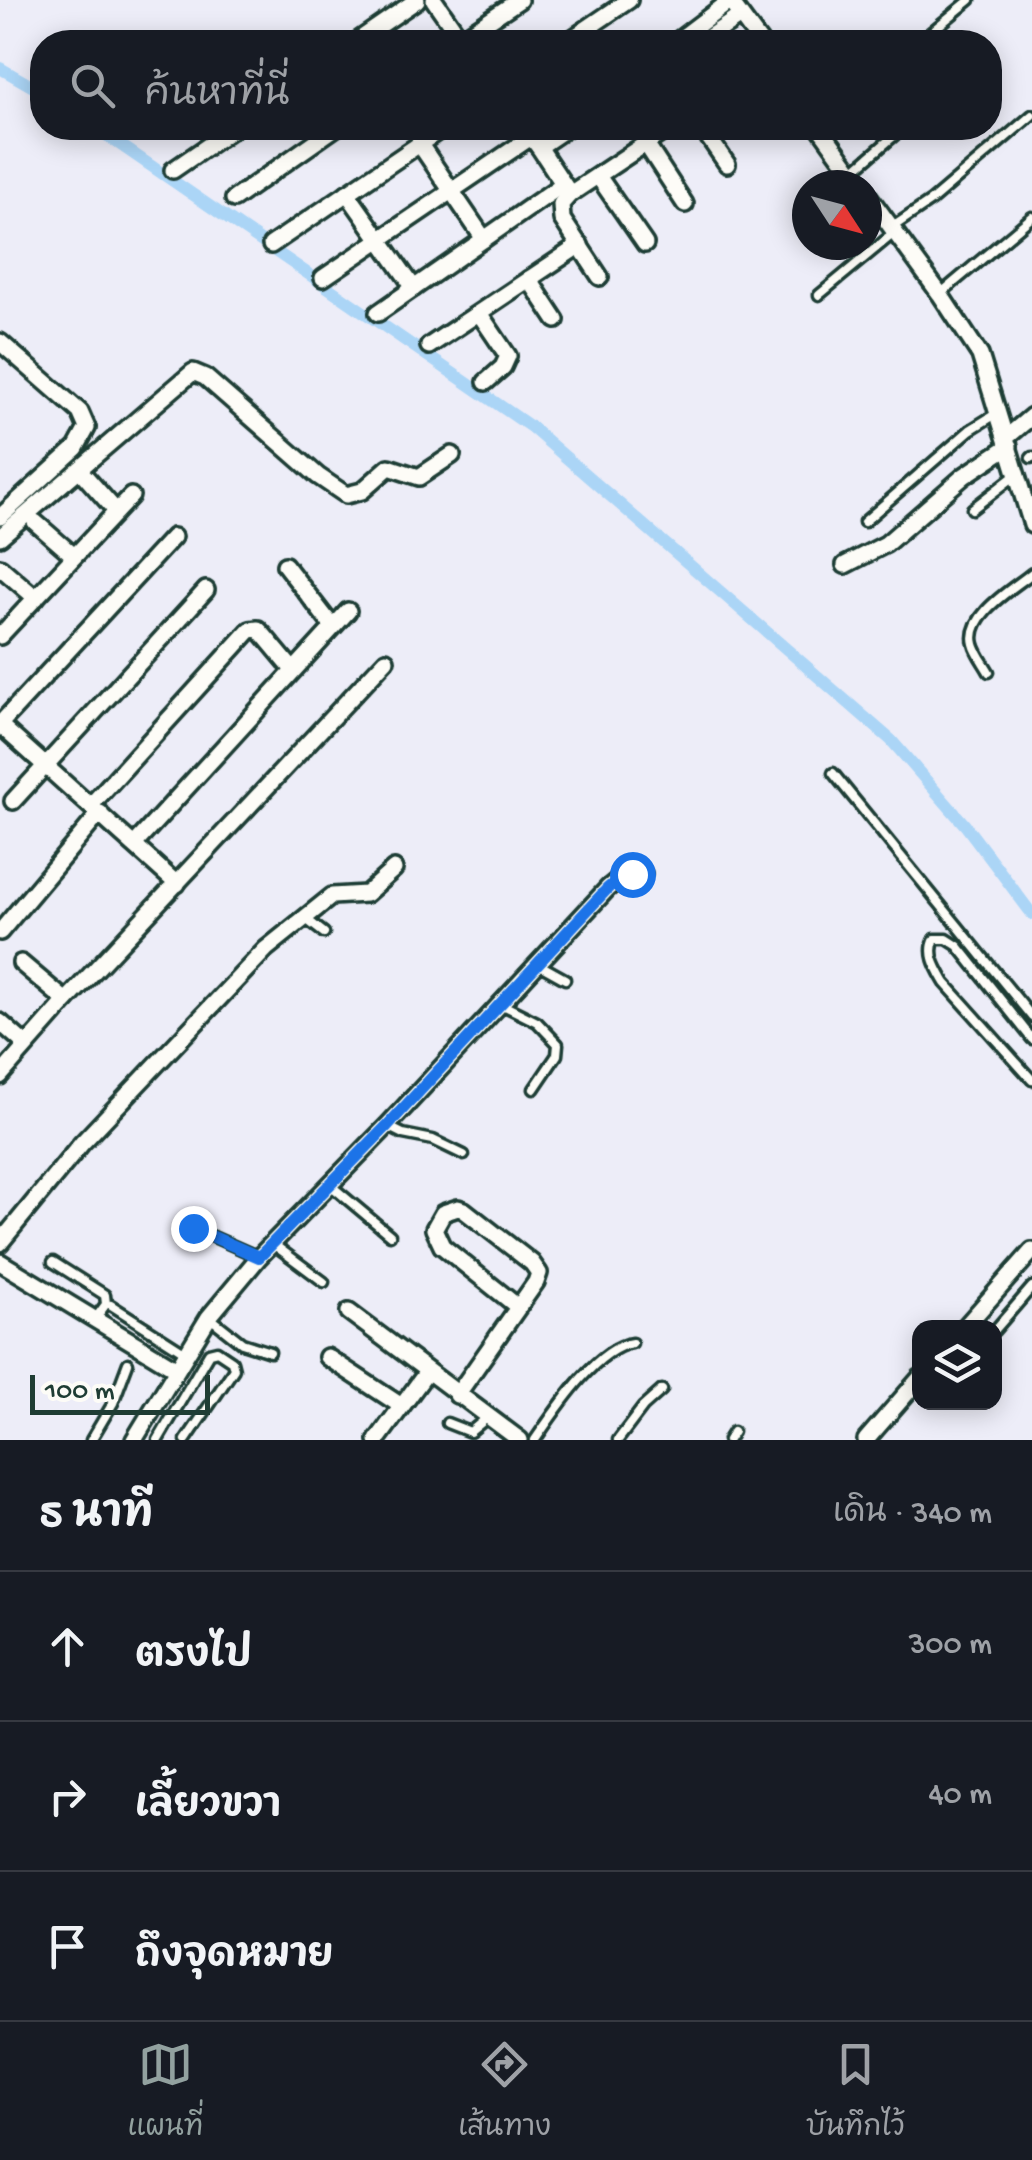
<!DOCTYPE html>
<html lang="th">
<meta charset="utf-8">
<style>
body{margin:0;font-family:"Gochi Hand","Playpen Sans Thai",sans-serif;background:#242831;color:#f1f3f6}
.controls{position:absolute;right:30px;bottom:30px;display:grid;overflow:hidden;border-radius:20px;box-shadow:0 5px 25px #0003}
.controls button{width:90px;height:90px;display:grid;place-items:center;padding:0;border:0;border-bottom:2px solid #363941;background:#171b24;color:#f1f3f6;font:50px sans-serif}
.compass{position:absolute;left:792px;top:170px;width:90px;height:90px;border-radius:50%;background:#171b24;box-shadow:0 5px 25px #0003;rotate:126deg}
.scale{position:absolute;left:30px;bottom:25px;width:180px;box-sizing:border-box;padding-left:10px;border:5px solid #1f3d34;border-top:0;font-size:28px;line-height:35px;white-space:nowrap;color:#1f3d34;-webkit-text-stroke:8px #fdfcf7;paint-order:stroke}
.stop{position:absolute;width:30px;height:30px;margin:-22px;border:8px solid #1a73e8;border-radius:50%;background:#fff}
.stop.end{background:#1a73e8;border-color:#fff;box-shadow:0 2px 10px #0008}
.list{margin:0;padding:0;list-style:none}
h2{display:flex;justify-content:space-between;align-items:center;height:130px;margin:0;padding:0 40px;font-size:42px}
h2 small{font-size:32px;font-weight:400;color:#9ea1a6}
.list li{display:grid;grid-template-columns:65px 1fr auto;gap:30px;align-items:center;box-sizing:border-box;height:150px;padding:0 40px;border-top:2px solid #363941}
.list b{display:block;font-size:38px;white-space:nowrap}
.list em{font-size:32px;font-style:normal;color:#9ea1a6}
.icon{flex:none;width:55px;height:55px;fill:none;stroke:currentColor;stroke-width:2;stroke-linecap:round;stroke-linejoin:round}
.map{position:relative;flex:none;width:1032px;height:1440px;overflow:hidden}
.search{position:absolute;background:#171b24;box-shadow:0 5px 25px #0003;left:30px;right:30px;top:30px;height:110px;display:flex;align-items:center;gap:25px;box-sizing:border-box;padding:0 35px;border-radius:40px;color:#9ea1a6;font-size:38px}
.sheet{height:580px;background:#171b24}
nav{display:flex;justify-content:space-around;align-items:center;box-sizing:border-box;height:140px;border-top:2px solid #363941;background:#171b24;font-size:28px;color:#9ea1a6}
nav a{display:grid;justify-items:center;gap:5px}
nav .on{color:#92a19f}
.map>svg:first-child{display:block}
.lines{fill:none;stroke-linecap:round;stroke-linejoin:round}
.canal{stroke:#abd5f6;stroke-width:12}
.lane-casing{stroke:#1f3d34;stroke-width:15}
.street-casing{stroke:#1f3d34;stroke-width:22}
.lane{stroke:#fdfcf7;stroke-width:8}
.street{stroke:#fdfcf7;stroke-width:15}
.route{stroke:#1a73e8;stroke-width:12}
</style>
<div class="map">
<svg width="1032" height="1440" viewBox="0 0 1032 1440">
<rect width="100%" height="100%" fill="#ededf8"/>
<filter id="ink" filterUnits="userSpaceOnUse"><feTurbulence type="fractalNoise" baseFrequency=".01" numOctaves="2"/><feDisplacementMap in="SourceGraphic" scale="20" xChannelSelector="R" yChannelSelector="G"/><feConvolveMatrix kernelMatrix="1 2 1 2 8 2 1 2 1" color-interpolation-filters="sRGB"/></filter>
<g filter="url(#ink)">
<g class="lines">
<!-- canal -->
<g class="canal">
<path d="M 0,68 L 42,92"/>
<path d="M 96,128 L 531,427 L 891,740 L 965,825 L 1032,914"/>
</g>
<defs>
<g id="lane">
<path d="M 919,42 L 970,0"/>
<path d="M 852,172 L 903,128"/>
<path d="M 891,228 L 931,201 L 1032,115"/>
<path d="M 940,294 L 1032,217"/>
<path d="M 819,295 L 894,233"/>
<path d="M 1031,458 L 1032,457"/>
<path d="M 972,509 L 1017,474"/>
<path d="M 864,522 L 970,430 L 999,412"/>
<path d="M 989,672 C 984,663 976,653 974,644 C 966,615 1014,588 1032,573"/>
<path d="M 833,773 L 1032,1017"/>
<path d="M 306,919 L 324,933"/>
<path d="M 538,964 L 565,979"/>
<path d="M 501,1004 L 537,1022 L 558,1044 L 557,1055 L 534,1089"/>
<path d="M 1032,1039 L 958,946 L 947,939 L 935,939 C 927,954 937,969 945,983 L 1032,1080"/>
<path d="M 387,1126 L 403,1134 L 433,1140 L 464,1155"/>
<path d="M 329,1184 L 390,1235"/>
<path d="M 193,1228 L 259,1257"/>
<path d="M 273,1244 L 324,1282"/>
<path d="M 53,1262 L 105,1295 L 106,1304 L 95,1319"/>
<path d="M 111,1305 L 186,1353"/>
<path d="M 209,1317 L 242,1343 L 270,1352"/>
<path d="M 994,1331 L 1032,1287"/>
<path d="M 447,1423 L 470,1432 L 488,1417"/>
<path d="M 91,1440 L 113,1403 L 128,1363"/>
<path d="M 158,1440 L 209,1353 L 217,1351 L 232,1361 L 234,1369 L 186,1440"/>
<path d="M 535,1440 C 555,1411 596,1348 632,1343"/>
<path d="M 618,1440 L 643,1407 L 662,1390"/>
<path d="M 728,1440 L 733,1432"/>
</g>
<g id="street">
<path d="M 434,0 L 463,42"/>
<path d="M 729,0 L 760,42"/>
<path d="M 356,42 L 417,0"/>
<path d="M 456,42 L 519,0"/>
<path d="M 567,42 L 629,0"/>
<path d="M 676,42 L 730,1"/>
<path d="M 702,42 L 740,16"/>
<path d="M 524,128 L 539,147 L 567,128"/>
<path d="M 702,128 L 727,164"/>
<path d="M 820,128 L 861,185"/>
<path d="M 419,143 L 484,239"/>
<path d="M 646,144 L 685,204"/>
<path d="M 539,147 L 570,194 L 669,128"/>
<path d="M 173,170 L 234,128"/>
<path d="M 598,176 L 645,244"/>
<path d="M 347,193 L 414,288"/>
<path d="M 570,194 L 561,204 L 562,219 L 600,277"/>
<path d="M 867,194 L 940,294 L 980,355 L 1032,525"/>
<path d="M 234,199 L 335,128"/>
<path d="M 271,245 L 443,128"/>
<path d="M 323,278 L 531,137"/>
<path d="M 529,279 L 556,320"/>
<path d="M 378,313 L 563,184"/>
<path d="M 479,313 L 508,356 L 503,367 L 486,382"/>
<path d="M 0,342 L 80,412 L 87,428 L 76,448 L 0,517"/>
<path d="M 429,346 L 580,245"/>
<path d="M 1007,437 L 1032,416"/>
<path d="M 85,476 L 116,511"/>
<path d="M 35,522 L 74,556"/>
<path d="M 0,537 L 193,372 L 205,377 L 318,476 L 346,495 L 362,491 L 389,467 L 419,477 L 452,455"/>
<path d="M 285,565 L 333,627"/>
<path d="M 845,565 L 886,544 L 964,476 L 1009,446"/>
<path d="M 0,567 L 36,598"/>
<path d="M 0,636 L 131,496"/>
<path d="M 0,724 L 173,537"/>
<path d="M 0,725 L 177,884"/>
<path d="M 13,801 L 206,590"/>
<path d="M 91,805 L 250,630 L 258,629 L 262,633 L 293,670"/>
<path d="M 134,845 L 348,611"/>
<path d="M 0,932 L 100,813"/>
<path d="M 21,963 L 66,1001"/>
<path d="M 0,1022 L 26,1045"/>
<path d="M 0,1076 L 66,1001 L 386,660"/>
<path d="M 0,1243 L 82,1143 L 266,949 L 332,896 L 366,894 L 394,869"/>
<path d="M 0,1262 L 175,1368"/>
<path d="M 349,1312 L 520,1440"/>
<path d="M 964,1328 L 1032,1251"/>
<path d="M 327,1357 L 400,1405"/>
<path d="M 457,1395 L 536,1282 L 539,1273 L 532,1263 L 464,1210 L 458,1208 L 443,1213 L 434,1229 L 442,1246 L 518,1307"/>
<path d="M 134,1440 L 209,1317 L 259,1257 L 387,1126 L 608,888 L 620,878 L 643,874"/>
<path d="M 377,1440 L 427,1372"/>
<path d="M 866,1440 L 920,1378"/>
</g>
</defs>
<!-- lane casing -->
<use href="#lane" class="lane-casing"/>
<!-- street casing -->
<use href="#street" class="street-casing"/>
<!-- lane -->
<use href="#lane" class="lane"/>
<!-- street -->
<use href="#street" class="street"/>
</g>
</g>
<g class="lines" filter="url(#ink)">
<!-- route -->
<path class="route" d="M 193,1228 L 259,1257 L 387,1126 L 608,888 L 620,878 L 632,874"/>
</g>
</svg>
<div class="controls">
<button><svg class="icon" aria-label="layers" viewBox="0 0 24 24"><path d="M12 4l9 5-9 5-9-5zM3 14l9 5 9-5"/></svg></button>
</div>
<svg class="compass" viewBox="-18 -18 36 36"><path d="M0-13l5 13h-10z" fill="#e53935"/><path d="M0 13l5-13h-10z" fill="#9ea1a6"/></svg>
<div class="scale">100 m</div>
<div class="stop" style="left:632px;top:874px"></div>
<div class="stop end" style="left:193px;top:1228px"></div>
<div class="search"><svg class="icon" aria-label="search" viewBox="0 0 24 24"><circle cx="10" cy="10" r="6"/><path d="M15 15l6 6"/></svg>ค้นหาที่นี่</div>
</div>
<section class="sheet">
<h2>5 นาที<small>เดิน · 340 m</small></h2>
<ul class="list">
<li><svg class="icon" aria-label="ahead" viewBox="0 0 24 24"><path d="M12 20V5M6 11l6-6 6 6"/></svg><div><b>ตรงไป</b></div><em>300 m</em></li>
<li><svg class="icon" aria-label="right" viewBox="0 0 24 24"><path d="M7 20v-9h11M14 6l5 5-5 5"/></svg><div><b>เลี้ยวขวา</b></div><em>40 m</em></li>
<li><svg class="icon" aria-label="arrive" viewBox="0 0 24 24"><path d="M6 21V4h12l-3 4 3 4H6"/></svg><div><b>ถึงจุดหมาย</b></div></li>
</ul>
</section>
<nav>
<a class="on"><svg class="icon" aria-label="map" viewBox="0 0 24 24"><path d="M3 6l6-2 6 2 6-2v14l-6 2-6-2-6 2zM9 4v14M15 6v14"/></svg>แผนที่</a>
<a><svg class="icon" aria-label="directions" viewBox="0 0 24 24"><path d="M12 3l9 9-9 9-9-9zM9 14v-3h6M13 9l2 2-2 2"/></svg>เส้นทาง</a>
<a><svg class="icon" aria-label="saved" viewBox="0 0 24 24"><path d="M7 4h10v16l-5-4-5 4z"/></svg>บันทึกไว้</a>
</nav>
